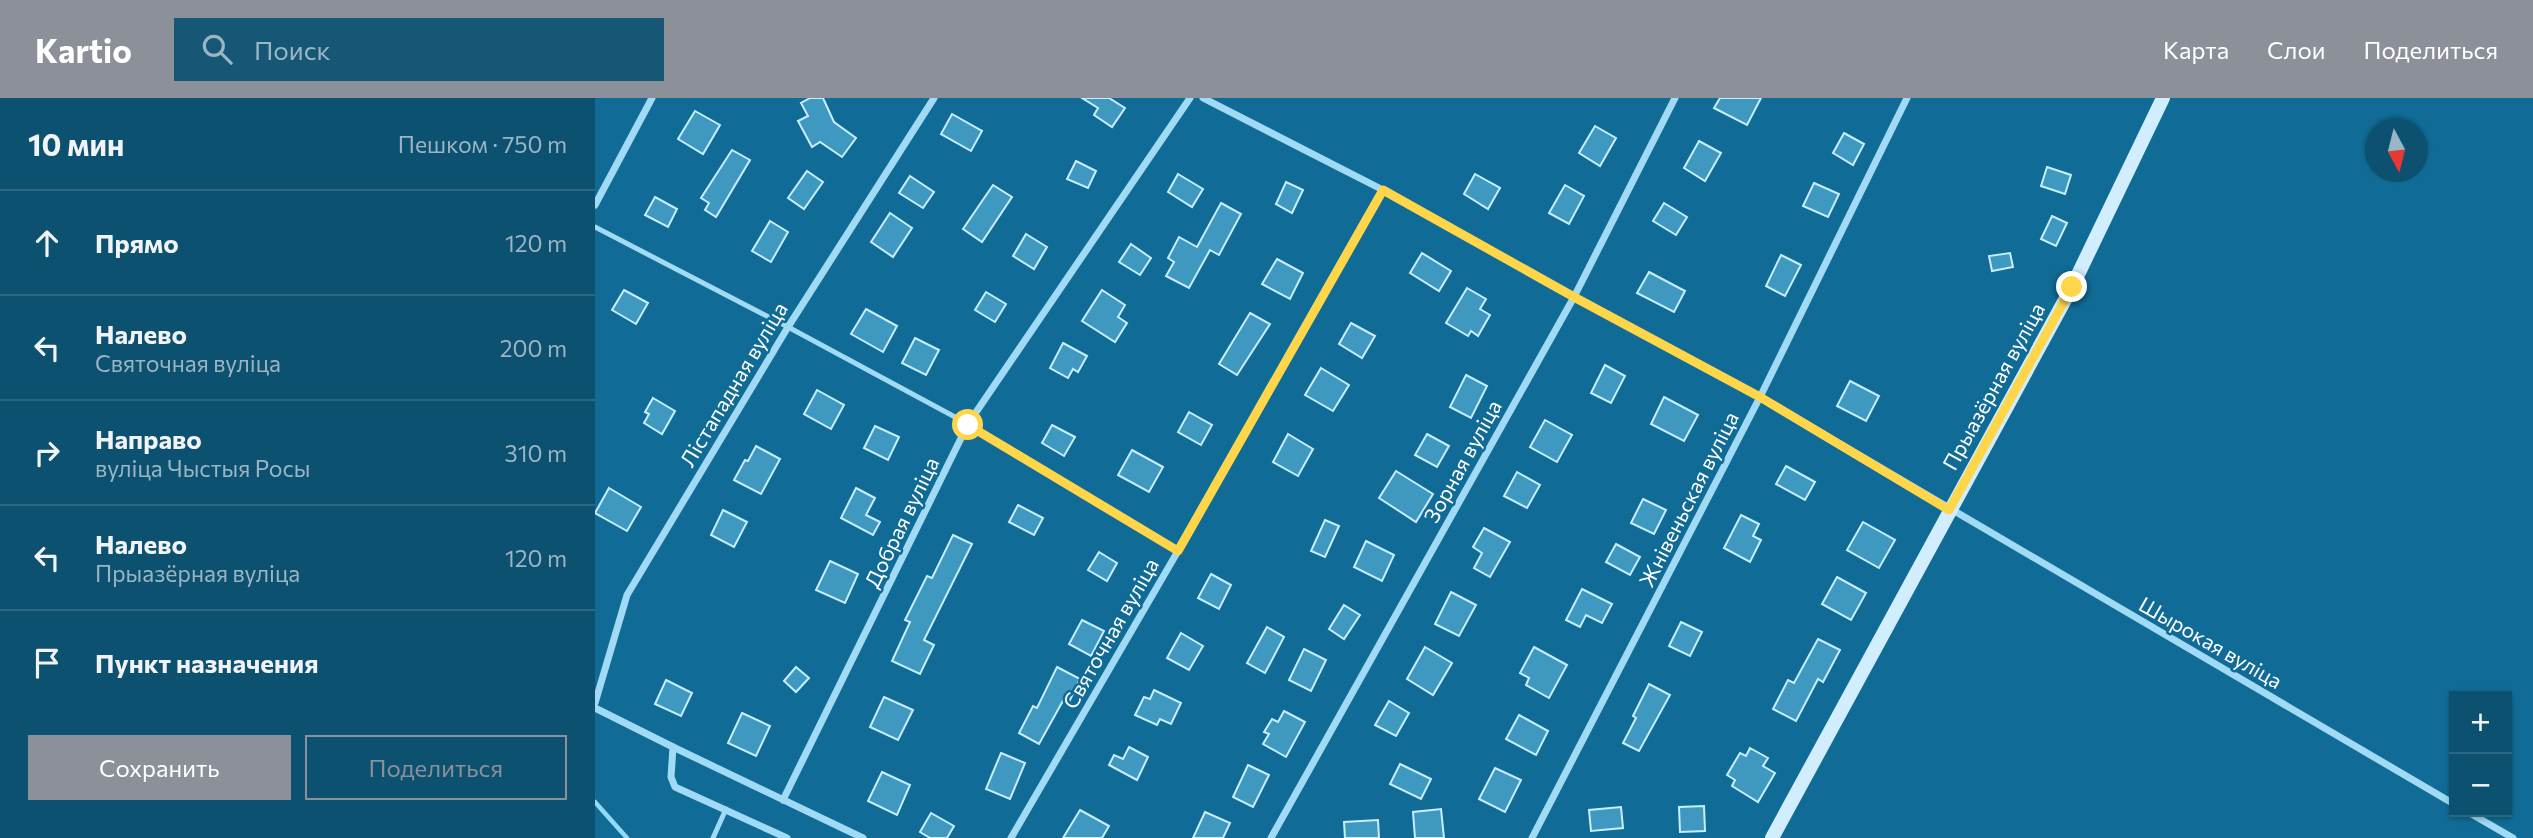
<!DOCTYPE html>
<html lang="ru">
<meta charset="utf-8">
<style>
body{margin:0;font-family:Commissioner,sans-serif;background:#155775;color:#f1f3f6}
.controls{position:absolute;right:21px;bottom:21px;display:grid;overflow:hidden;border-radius:0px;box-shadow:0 2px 5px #0004}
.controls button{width:63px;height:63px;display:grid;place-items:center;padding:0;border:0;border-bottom:2px solid #2c6883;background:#0c5170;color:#f1f3f6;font:35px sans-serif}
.compass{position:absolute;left:1770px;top:21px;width:63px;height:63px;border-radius:50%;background:#0c5170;box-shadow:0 2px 5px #0004;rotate:173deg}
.stop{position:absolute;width:21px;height:21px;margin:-16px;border:5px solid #ffd54a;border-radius:50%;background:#fff}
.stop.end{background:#ffd54a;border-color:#fff;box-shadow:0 2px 7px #0008}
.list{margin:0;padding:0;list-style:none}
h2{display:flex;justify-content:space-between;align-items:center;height:91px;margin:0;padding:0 28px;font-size:30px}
h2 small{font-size:23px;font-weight:400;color:#9ab5c3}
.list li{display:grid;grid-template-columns:46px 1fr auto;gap:21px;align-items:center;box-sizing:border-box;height:105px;padding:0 28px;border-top:2px solid #2c6883}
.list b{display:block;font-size:26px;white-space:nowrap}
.list p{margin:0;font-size:23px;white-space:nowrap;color:#9ab5c3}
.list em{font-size:23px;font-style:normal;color:#9ab5c3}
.actions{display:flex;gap:14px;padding:21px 28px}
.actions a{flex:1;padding:16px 0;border:2px solid #8c9099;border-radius:0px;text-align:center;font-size:24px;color:#8c9099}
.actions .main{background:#8c9099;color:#fff}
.icon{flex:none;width:38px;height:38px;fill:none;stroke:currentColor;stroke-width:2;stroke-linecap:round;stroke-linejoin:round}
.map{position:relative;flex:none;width:1938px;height:740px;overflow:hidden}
header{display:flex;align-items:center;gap:42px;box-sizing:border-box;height:98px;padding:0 35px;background:#8c9099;color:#fff}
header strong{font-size:33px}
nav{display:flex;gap:38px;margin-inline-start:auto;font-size:24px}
.search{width:490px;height:63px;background:#155775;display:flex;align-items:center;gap:18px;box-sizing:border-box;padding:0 24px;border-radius:0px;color:#9ab5c3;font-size:26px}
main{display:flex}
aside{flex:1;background:#0c5170}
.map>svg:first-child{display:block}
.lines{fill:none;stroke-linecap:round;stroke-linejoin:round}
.stream{stroke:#92daf7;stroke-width:4.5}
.building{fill:#3e98c0;stroke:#c8eefe;stroke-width:2}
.lane{stroke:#a0daf4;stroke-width:5}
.street{stroke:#a0daf4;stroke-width:7}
.secondary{stroke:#d0eefd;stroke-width:14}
.route{stroke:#ffd54a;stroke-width:9}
.labels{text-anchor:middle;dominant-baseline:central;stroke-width:5;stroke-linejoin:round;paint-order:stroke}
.street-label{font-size:21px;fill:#fff;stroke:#106c96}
</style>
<header>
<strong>Kartio</strong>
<div class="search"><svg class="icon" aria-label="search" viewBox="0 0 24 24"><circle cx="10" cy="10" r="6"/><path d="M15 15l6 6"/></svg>Поиск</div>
<nav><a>Карта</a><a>Слои</a><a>Поделиться</a></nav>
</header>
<main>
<aside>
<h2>10 мин<small>Пешком · 750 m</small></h2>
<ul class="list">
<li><svg class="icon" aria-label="ahead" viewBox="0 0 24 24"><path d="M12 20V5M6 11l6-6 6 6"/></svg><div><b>Прямо</b></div><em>120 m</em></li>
<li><svg class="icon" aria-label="left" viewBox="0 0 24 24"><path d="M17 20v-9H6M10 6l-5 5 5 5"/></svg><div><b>Налево</b><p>Святочная вуліца</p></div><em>200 m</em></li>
<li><svg class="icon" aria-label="right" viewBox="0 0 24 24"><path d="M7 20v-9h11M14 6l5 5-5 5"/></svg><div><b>Направо</b><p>вуліца Чыстыя Росы</p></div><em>310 m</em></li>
<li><svg class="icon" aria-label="left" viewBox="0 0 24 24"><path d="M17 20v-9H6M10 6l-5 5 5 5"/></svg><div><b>Налево</b><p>Прыазёрная вуліца</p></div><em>120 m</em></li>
<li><svg class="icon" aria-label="arrive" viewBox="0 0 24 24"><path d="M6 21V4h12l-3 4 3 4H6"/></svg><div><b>Пункт назначения</b></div></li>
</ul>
<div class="actions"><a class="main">Сохранить</a><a>Поделиться</a></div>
</aside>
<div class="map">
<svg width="1938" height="740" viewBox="0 0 1938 740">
<rect width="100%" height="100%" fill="#106c96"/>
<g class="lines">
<!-- stream -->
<path class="stream" d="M 0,704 L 32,740"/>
</g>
<!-- building -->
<g class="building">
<path d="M 215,0 L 228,0 L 239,24 L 261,40 L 247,59 L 225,44 L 217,49 L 203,23 L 213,18 L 206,5 Z"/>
<path d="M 487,0 L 514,0 L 530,10 L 517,29 L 499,17 L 503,10 Z"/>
<path d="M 1125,0 L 1166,0 L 1152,27 L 1119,10 Z"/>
<path d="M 100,13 L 125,27 L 108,56 L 83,41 Z"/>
<path d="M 357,16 L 387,33 L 376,53 L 346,36 Z"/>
<path d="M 1000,28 L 1021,40 L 1005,68 L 984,55 Z"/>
<path d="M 1249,35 L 1269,46 L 1258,67 L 1238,55 Z"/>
<path d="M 1104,43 L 1126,55 L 1110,83 L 1089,70 Z"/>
<path d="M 137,52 L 155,62 L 121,119 L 110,112 L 114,105 L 106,100 Z"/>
<path d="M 481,63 L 501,73 L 493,90 L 472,81 Z"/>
<path d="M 1452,69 L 1476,77 L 1470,96 L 1446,88 Z"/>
<path d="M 212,73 L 228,84 L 209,111 L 193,100 Z"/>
<path d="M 583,76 L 608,91 L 597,109 L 573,94 Z"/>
<path d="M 880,76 L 905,90 L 893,111 L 869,96 Z"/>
<path d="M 315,78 L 339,94 L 328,110 L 304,95 Z"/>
<path d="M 691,84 L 708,92 L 697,115 L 681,106 Z"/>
<path d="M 1219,85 L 1244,96 L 1233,119 L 1208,108 Z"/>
<path d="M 398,87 L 417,99 L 387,144 L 368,131 Z"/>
<path d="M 970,87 L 989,98 L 974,126 L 954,115 Z"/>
<path d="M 60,99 L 82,111 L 73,129 L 50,117 Z"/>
<path d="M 626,105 L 646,116 L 624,157 L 615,152 L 594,190 L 571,178 L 579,164 L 573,160 L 584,139 L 602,149 Z"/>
<path d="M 1069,105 L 1092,119 L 1081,137 L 1058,123 Z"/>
<path d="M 295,115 L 317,130 L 298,159 L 276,144 Z"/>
<path d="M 1457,118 L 1472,125 L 1461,148 L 1446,141 Z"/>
<path d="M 175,123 L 193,134 L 176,164 L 157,153 Z"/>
<path d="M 431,136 L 452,149 L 439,171 L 418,158 Z"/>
<path d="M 536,146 L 556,160 L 545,177 L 524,164 Z"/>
<path d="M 827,155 L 856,173 L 844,193 L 815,175 Z"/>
<path d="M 1415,155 L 1418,169 L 1397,173 L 1394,158 Z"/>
<path d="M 1186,157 L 1206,167 L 1190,198 L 1171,188 Z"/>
<path d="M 682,161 L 708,175 L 695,201 L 667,186 Z"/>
<path d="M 1054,174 L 1090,193 L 1079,214 L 1042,195 Z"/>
<path d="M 872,190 L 891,201 L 885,211 L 895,217 L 883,238 L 876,233 L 873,238 L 851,225 Z"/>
<path d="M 29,192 L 53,205 L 41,226 L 17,212 Z"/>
<path d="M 507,192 L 530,207 L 523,219 L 532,225 L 520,244 L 487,223 Z"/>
<path d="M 391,194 L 411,206 L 400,224 L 380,212 Z"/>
<path d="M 271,211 L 302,228 L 288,254 L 256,236 Z"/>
<path d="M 655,215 L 675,226 L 642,277 L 624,266 Z"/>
<path d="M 756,225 L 780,238 L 767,260 L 744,246 Z"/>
<path d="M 320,240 L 344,252 L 331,277 L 307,265 Z"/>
<path d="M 468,245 L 492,258 L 483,274 L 478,271 L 473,280 L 455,270 Z"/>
<path d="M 1010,267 L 1030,278 L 1016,305 L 996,295 Z"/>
<path d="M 726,270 L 754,287 L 738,313 L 710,297 Z"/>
<path d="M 871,277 L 892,288 L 876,320 L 855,309 Z"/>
<path d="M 1255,283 L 1284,298 L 1271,323 L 1242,308 Z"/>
<path d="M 222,292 L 249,307 L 236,331 L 209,316 Z"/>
<path d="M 1069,299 L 1103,317 L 1089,343 L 1056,326 Z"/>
<path d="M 58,300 L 80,313 L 67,336 L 49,325 L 54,316 L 50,314 Z"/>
<path d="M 594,314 L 617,327 L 606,347 L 583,334 Z"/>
<path d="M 950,322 L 977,337 L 962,364 L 935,349 Z"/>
<path d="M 457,327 L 480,339 L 469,358 L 447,345 Z"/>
<path d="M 280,328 L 304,339 L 293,362 L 269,350 Z"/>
<path d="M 693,336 L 718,351 L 703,378 L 678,364 Z"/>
<path d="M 832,336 L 854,348 L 842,369 L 820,357 Z"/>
<path d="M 161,348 L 185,361 L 166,396 L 139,382 L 150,362 L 153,363 Z"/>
<path d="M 537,352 L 568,369 L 554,394 L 523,377 Z"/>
<path d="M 1191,368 L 1220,384 L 1210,402 L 1181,386 Z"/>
<path d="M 801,373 L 838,396 L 821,424 L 784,400 Z"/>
<path d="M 922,374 L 945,387 L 932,410 L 909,398 Z"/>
<path d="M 14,390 L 46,409 L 32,433 L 0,415 Z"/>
<path d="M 261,390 L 280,400 L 271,417 L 285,424 L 278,437 L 246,420 Z"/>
<path d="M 1048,401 L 1071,412 L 1059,436 L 1036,425 Z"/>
<path d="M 423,407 L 448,420 L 439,437 L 414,424 Z"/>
<path d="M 128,412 L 152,424 L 139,449 L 116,437 Z"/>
<path d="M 1146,417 L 1164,426 L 1158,438 L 1166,442 L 1155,464 L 1129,450 Z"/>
<path d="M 730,422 L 744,428 L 730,459 L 716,453 Z"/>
<path d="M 1268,424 L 1300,442 L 1284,470 L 1252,452 Z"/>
<path d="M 889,430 L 915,444 L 895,479 L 879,470 L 887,455 L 878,449 Z"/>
<path d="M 358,437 L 377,446 L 329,542 L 339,547 L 325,576 L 297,563 L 315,524 L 310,522 L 332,478 L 337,480 Z"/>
<path d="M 771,443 L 799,457 L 787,483 L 759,469 Z"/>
<path d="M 1021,446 L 1045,459 L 1035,477 L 1011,464 Z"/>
<path d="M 504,454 L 522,465 L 512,483 L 493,472 Z"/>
<path d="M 235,463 L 263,476 L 250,505 L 221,492 Z"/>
<path d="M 616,476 L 636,487 L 624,511 L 603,500 Z"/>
<path d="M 1242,479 L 1271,495 L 1256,522 L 1227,506 Z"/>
<path d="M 987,491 L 1017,506 L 1007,525 L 991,517 L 985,529 L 971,522 Z"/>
<path d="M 856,494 L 881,507 L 864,538 L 840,526 Z"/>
<path d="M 749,507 L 765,517 L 749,541 L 734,531 Z"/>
<path d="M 487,522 L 509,533 L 496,558 L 474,546 Z"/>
<path d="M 1086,524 L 1107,534 L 1095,558 L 1074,548 Z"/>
<path d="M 672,529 L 689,539 L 670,575 L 652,565 Z"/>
<path d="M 586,535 L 608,548 L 594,572 L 572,560 Z"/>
<path d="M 1223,541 L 1245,552 L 1228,584 L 1223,581 L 1201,623 L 1178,611 L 1193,582 L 1199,585 Z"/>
<path d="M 830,549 L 857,565 L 838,597 L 812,581 Z"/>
<path d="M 939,549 L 972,567 L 954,600 L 931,587 L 934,580 L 925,575 Z"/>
<path d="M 709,551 L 731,562 L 716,593 L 694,582 Z"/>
<path d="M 201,569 L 214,580 L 201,594 L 189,583 Z"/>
<path d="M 462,569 L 485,581 L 474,604 L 469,601 L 444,646 L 424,635 L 438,608 L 442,610 Z"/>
<path d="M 71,582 L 97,595 L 86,618 L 60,606 Z"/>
<path d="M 1054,586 L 1075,597 L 1044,653 L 1028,645 L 1041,620 L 1038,618 Z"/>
<path d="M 559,592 L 586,605 L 576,626 L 565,621 L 562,627 L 540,617 L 549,599 L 555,601 Z"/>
<path d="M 289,599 L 318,612 L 303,642 L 275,629 Z"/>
<path d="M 794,603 L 814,615 L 801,638 L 780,627 Z"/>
<path d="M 689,613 L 710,624 L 691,659 L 668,646 L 674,636 L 669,634 L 677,621 L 683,624 Z"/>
<path d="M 147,615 L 175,628 L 161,658 L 133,645 Z"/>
<path d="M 924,617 L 953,633 L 941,657 L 911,641 Z"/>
<path d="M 534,649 L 553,659 L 542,682 L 514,667 L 519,657 L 528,661 Z"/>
<path d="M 1155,650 L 1173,660 L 1168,668 L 1180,675 L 1163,704 L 1137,688 L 1140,682 L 1132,677 L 1145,655 L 1151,658 Z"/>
<path d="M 406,655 L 430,665 L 415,701 L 391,691 Z"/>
<path d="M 805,666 L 836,681 L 826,701 L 795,686 Z"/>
<path d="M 653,667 L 674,677 L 658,709 L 638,699 Z"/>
<path d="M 900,670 L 926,682 L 910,714 L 884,701 Z"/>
<path d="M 287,674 L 315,687 L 302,717 L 273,703 Z"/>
<path d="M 1109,708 L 1110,733 L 1085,734 L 1084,709 Z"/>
<path d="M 1026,709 L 1028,730 L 996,733 L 994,712 Z"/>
<path d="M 846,711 L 849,740 L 820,740 L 818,714 Z"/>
<path d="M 485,712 L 514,728 L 507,740 L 468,740 Z"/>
<path d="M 610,714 L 635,725 L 628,740 L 598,740 Z"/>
<path d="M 336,715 L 359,728 L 352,740 L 335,740 L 325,734 Z"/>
<path d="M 783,722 L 784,740 L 750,740 L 749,724 Z"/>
</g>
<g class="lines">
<!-- lane -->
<g class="lane">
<path d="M 0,129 L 193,229 L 373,326 L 583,453"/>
<path d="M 118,740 L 131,711"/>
</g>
<!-- street -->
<g class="street">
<path d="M 608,0 L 788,92 L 979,199 L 1165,299 L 1859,706"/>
<path d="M 0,107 L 57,0"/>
<path d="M 0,605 L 32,497 L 193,229 L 339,0"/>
<path d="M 0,610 L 78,649 L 76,679 L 80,689 L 192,740"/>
<path d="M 78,649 L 268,740"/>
<path d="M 188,702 L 373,326 L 595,0"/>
<path d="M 1873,714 L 1918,740"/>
<path d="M 416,740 L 583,453 L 788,92"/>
<path d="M 676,740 L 979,199 L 1080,0"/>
<path d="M 937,740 L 1165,299 L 1312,0"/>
</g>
<!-- secondary -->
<path class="secondary" d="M 1177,740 L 1477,189 L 1568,0"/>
</g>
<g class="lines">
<!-- route -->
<path class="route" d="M 373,327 L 583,453 L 788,92 L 979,199 L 1165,299 L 1354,412 L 1477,189"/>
</g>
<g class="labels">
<!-- street labels -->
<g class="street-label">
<text transform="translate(138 286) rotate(-59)">Лістападная вуліца</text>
<text transform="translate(1398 288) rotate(-61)">Прыазёрная вуліца</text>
<text transform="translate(867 363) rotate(-61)">Зорная вуліца</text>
<text transform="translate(1093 401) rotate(-63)">Жнівеньская вуліца</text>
<text transform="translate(306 424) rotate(-64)">Добрая вуліца</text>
<text transform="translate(515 535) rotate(-60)">Святочная вуліца</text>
<text transform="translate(1616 544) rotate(30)">Шырокая вуліца</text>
</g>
</g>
</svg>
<div class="controls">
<button>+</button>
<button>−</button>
</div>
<svg class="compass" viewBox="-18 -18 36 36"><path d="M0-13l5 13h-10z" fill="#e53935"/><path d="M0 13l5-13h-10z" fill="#9ab5c3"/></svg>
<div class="stop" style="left:373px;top:327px"></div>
<div class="stop end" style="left:1477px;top:189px"></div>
</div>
</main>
